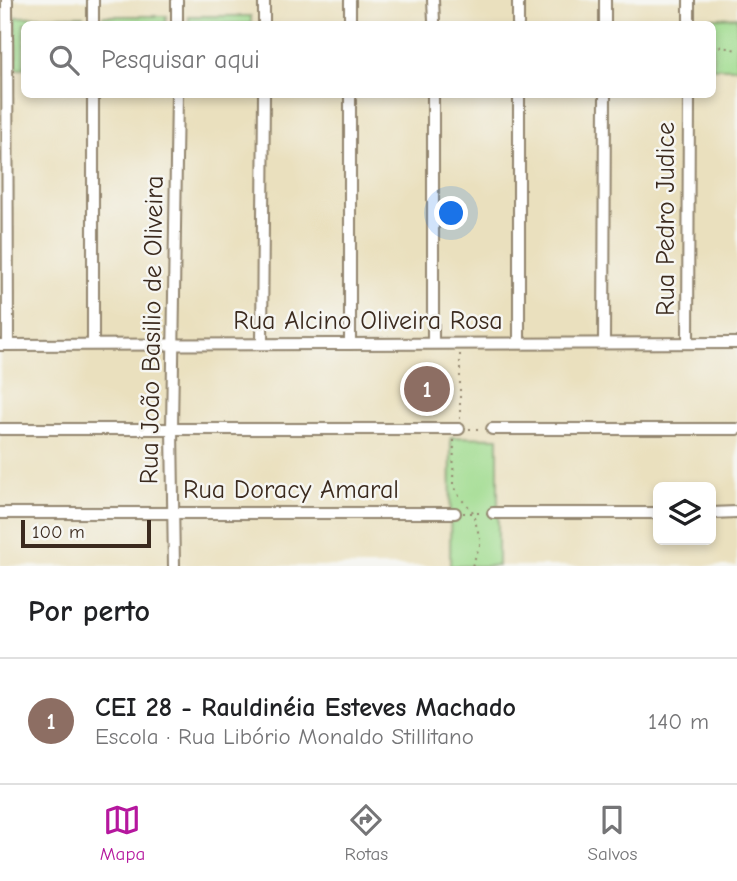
<!DOCTYPE html>
<html lang="pt">
<meta charset="utf-8">
<style>
body{margin:0;font-family:"Comic Neue",sans-serif;background:#f2f2f2;color:#202124}
.controls{position:absolute;right:21px;bottom:21px;display:grid;overflow:hidden;border-radius:10px;box-shadow:0 4px 10px #0003}
.controls button{width:63px;height:63px;display:grid;place-items:center;padding:0;border:0;border-bottom:2px solid #e0e0e0;background:#fff;color:#202124;font:35px sans-serif}
.scale{position:absolute;left:21px;bottom:18px;width:130px;box-sizing:border-box;padding-left:7px;border:4px solid #3b2a1e;border-top:0;font-size:19px;line-height:24px;white-space:nowrap;color:#3b2a1e;-webkit-text-stroke:5px #f6f6f2;paint-order:stroke}
.you{position:absolute;left:452px;top:214px;width:24px;height:24px;margin:-18px;border:5px solid #fff;border-radius:50%;background:#1a73e8;box-shadow:0 0 0 10px #1a73e833}
.badge{display:grid;place-items:center;width:46px;height:46px;border-radius:50%;background:#b5179e;color:#fff;font-size:23px;font-weight:700}
.pin{position:absolute;translate:-50% -50%;border:4px solid #fff;box-shadow:0 2px 7px #0006}
.list{margin:0;padding:0;list-style:none}
h2{display:flex;justify-content:space-between;align-items:center;height:91px;margin:0;padding:0 28px;font-size:30px}
h2 small{font-size:23px;font-weight:400;color:#757577}
.list li{display:grid;grid-template-columns:46px 1fr auto;gap:21px;align-items:center;box-sizing:border-box;height:126px;padding:0 28px;border-top:2px solid #e0e0e0}
.list b{display:block;font-size:26px;white-space:nowrap}
.list p{margin:0;font-size:23px;white-space:nowrap;color:#757577}
.list em{font-size:23px;font-style:normal;color:#757577}
.icon{flex:none;width:38px;height:38px;fill:none;stroke:currentColor;stroke-width:2;stroke-linecap:round;stroke-linejoin:round}
.map{position:relative;flex:none;width:737px;height:566px;overflow:hidden}
.search{position:absolute;background:#fff;box-shadow:0 4px 10px #0003;left:21px;right:21px;top:21px;height:77px;display:flex;align-items:center;gap:18px;box-sizing:border-box;padding:0 24px;border-radius:10px;color:#757577;font-size:26px}
.sheet{height:217px;background:#fff}
nav{display:flex;justify-content:space-around;align-items:center;box-sizing:border-box;height:98px;border-top:2px solid #e0e0e0;background:#fff;font-size:19px;color:#757577}
nav a{display:grid;justify-items:center;gap:4px}
nav .on{color:#b5179e}
.map>svg:first-child{display:block}
.green{fill:#a0dc8f;stroke:#6e8356;stroke-width:2}
.lines{fill:none;stroke-linecap:round;stroke-linejoin:round}
.minor-casing{stroke:#92856e;stroke-width:14}
.path{stroke:#92856e;stroke-width:2;stroke-dasharray:2 5;stroke-linecap:butt}
.minor{stroke:#fff;stroke-width:10}
.labels{text-anchor:middle;dominant-baseline:central;stroke-width:5;stroke-linejoin:round;paint-order:stroke}
.street-label{font-size:26px;fill:#3b2a1e;stroke:#f6f6f2}
</style>
<div class="map">
<svg width="737" height="566" viewBox="0 0 737 566">
<rect width="100%" height="100%" fill="#f6f6f2"/>
<filter id="ink" filterUnits="userSpaceOnUse"><feTurbulence type="fractalNoise" baseFrequency=".0143" numOctaves="2"/><feDisplacementMap in="SourceGraphic" scale="14" xChannelSelector="R" yChannelSelector="G"/><feConvolveMatrix kernelMatrix="1 2 1 2 8 2 1 2 1" color-interpolation-filters="sRGB"/></filter>
<filter id="wash" filterUnits="userSpaceOnUse"><feTurbulence type="fractalNoise" baseFrequency=".00686" numOctaves="4" result="noise"/><feDisplacementMap in="SourceGraphic" scale="28" xChannelSelector="R" yChannelSelector="G"/><feGaussianBlur stdDeviation="1.57" result="paint"/><feColorMatrix in="noise" values="0 0 0 0 0 0 0 0 0 0 0 0 0 0 0 0 0 1.4 0 .05"/><feComposite in="paint" operator="in"/></filter>
<g filter="url(#wash)">
<rect width="100%" height="100%" fill="#eae0be"/>
<!-- green -->
<g class="green">
<path d="M 83,16 L 82,24 L 24,24 L 24,69 L 16,69 L 16,17 Z"/>
<path d="M 103,16 L 167,16 L 165,24 L 103,24 Z"/>
<rect x="189" y="16" width="62" height="8"/>
<path d="M 737,17 L 737,68 L 713,68 L 712,24 L 698,24 L 697,19 Z"/>
<path d="M 451,437 L 498,438 L 498,566 L 450,566 Z"/>
</g>
</g>
<g filter="url(#ink)">
<g class="lines">
<defs>
<g id="minor">
<path d="M 7,0 L 8,345"/>
<path d="M 93,0 L 93,23"/>
<path d="M 177,0 L 177,24"/>
<path d="M 264,0 L 264,24"/>
<path d="M 350,0 L 350,24"/>
<path d="M 433,0 L 434,21"/>
<path d="M 518,0 L 518,24"/>
<path d="M 605,0 L 605,24"/>
<path d="M 689,0 L 689,23"/>
<path d="M 93,94 L 93,344"/>
<path d="M 433,94 L 433,343"/>
<path d="M 519,94 L 519,343"/>
<path d="M 604,343 L 605,94"/>
<path d="M 688,343 L 689,94"/>
<path d="M 262,344 L 264,94"/>
<path d="M 350,344 L 350,94"/>
<path d="M 0,345 L 737,343"/>
<path d="M 0,429 L 459,429"/>
<path d="M 492,429 L 737,429"/>
<path d="M 0,513 L 455,513"/>
<path d="M 493,513 L 658,513"/>
<path d="M 711,513 L 737,512"/>
<path d="M 174,566 L 172,429 L 177,94"/>
</g>
</defs>
<!-- minor casing -->
<use href="#minor" class="minor-casing"/>
<!-- path -->
<g class="path">
<path d="M 712,45 L 737,50"/>
<path d="M 460,419 L 460,354"/>
<path d="M 469,429 L 481,429"/>
<path d="M 454,440 L 453,484 L 460,498 L 472,510 L 481,542 L 472,566"/>
<path d="M 463,513 L 482,513"/>
</g>
<!-- minor -->
<use href="#minor" class="minor"/>
</g>
</g>
<g class="labels">
<!-- street labels -->
<g class="street-label">
<text transform="translate(666 219) rotate(-90)">Rua Pedro Judice</text>
<text x="368" y="321">Rua Alcino Oliveira Rosa</text>
<text transform="translate(152 330) rotate(-89)">Rua João Basilio de Oliveira</text>
<text x="291" y="490">Rua Doracy Amaral</text>
</g>
</g>
</svg>
<div class="controls">
<button><svg class="icon" aria-label="layers" viewBox="0 0 24 24"><path d="M12 4l9 5-9 5-9-5zM3 14l9 5 9-5"/></svg></button>
</div>
<div class="scale">100 m</div>
<div class="you"></div>
<div class="pin badge" style="left:427px;top:389px;background:#8d6e63">1</div>
<div class="search"><svg class="icon" aria-label="search" viewBox="0 0 24 24"><circle cx="10" cy="10" r="6"/><path d="M15 15l6 6"/></svg>Pesquisar aqui</div>
</div>
<section class="sheet">
<h2>Por perto<small></small></h2>
<ul class="list">
<li><span class="badge" style="background:#8d6e63">1</span><div><b>CEI 28 - Rauldinéia Esteves Machado</b><p>Escola · Rua Libório Monaldo Stillitano</p></div><em>140 m</em></li>
</ul>
</section>
<nav>
<a class="on"><svg class="icon" aria-label="map" viewBox="0 0 24 24"><path d="M3 6l6-2 6 2 6-2v14l-6 2-6-2-6 2zM9 4v14M15 6v14"/></svg>Mapa</a>
<a><svg class="icon" aria-label="directions" viewBox="0 0 24 24"><path d="M12 3l9 9-9 9-9-9zM9 14v-3h6M13 9l2 2-2 2"/></svg>Rotas</a>
<a><svg class="icon" aria-label="saved" viewBox="0 0 24 24"><path d="M7 4h10v16l-5-4-5 4z"/></svg>Salvos</a>
</nav>
